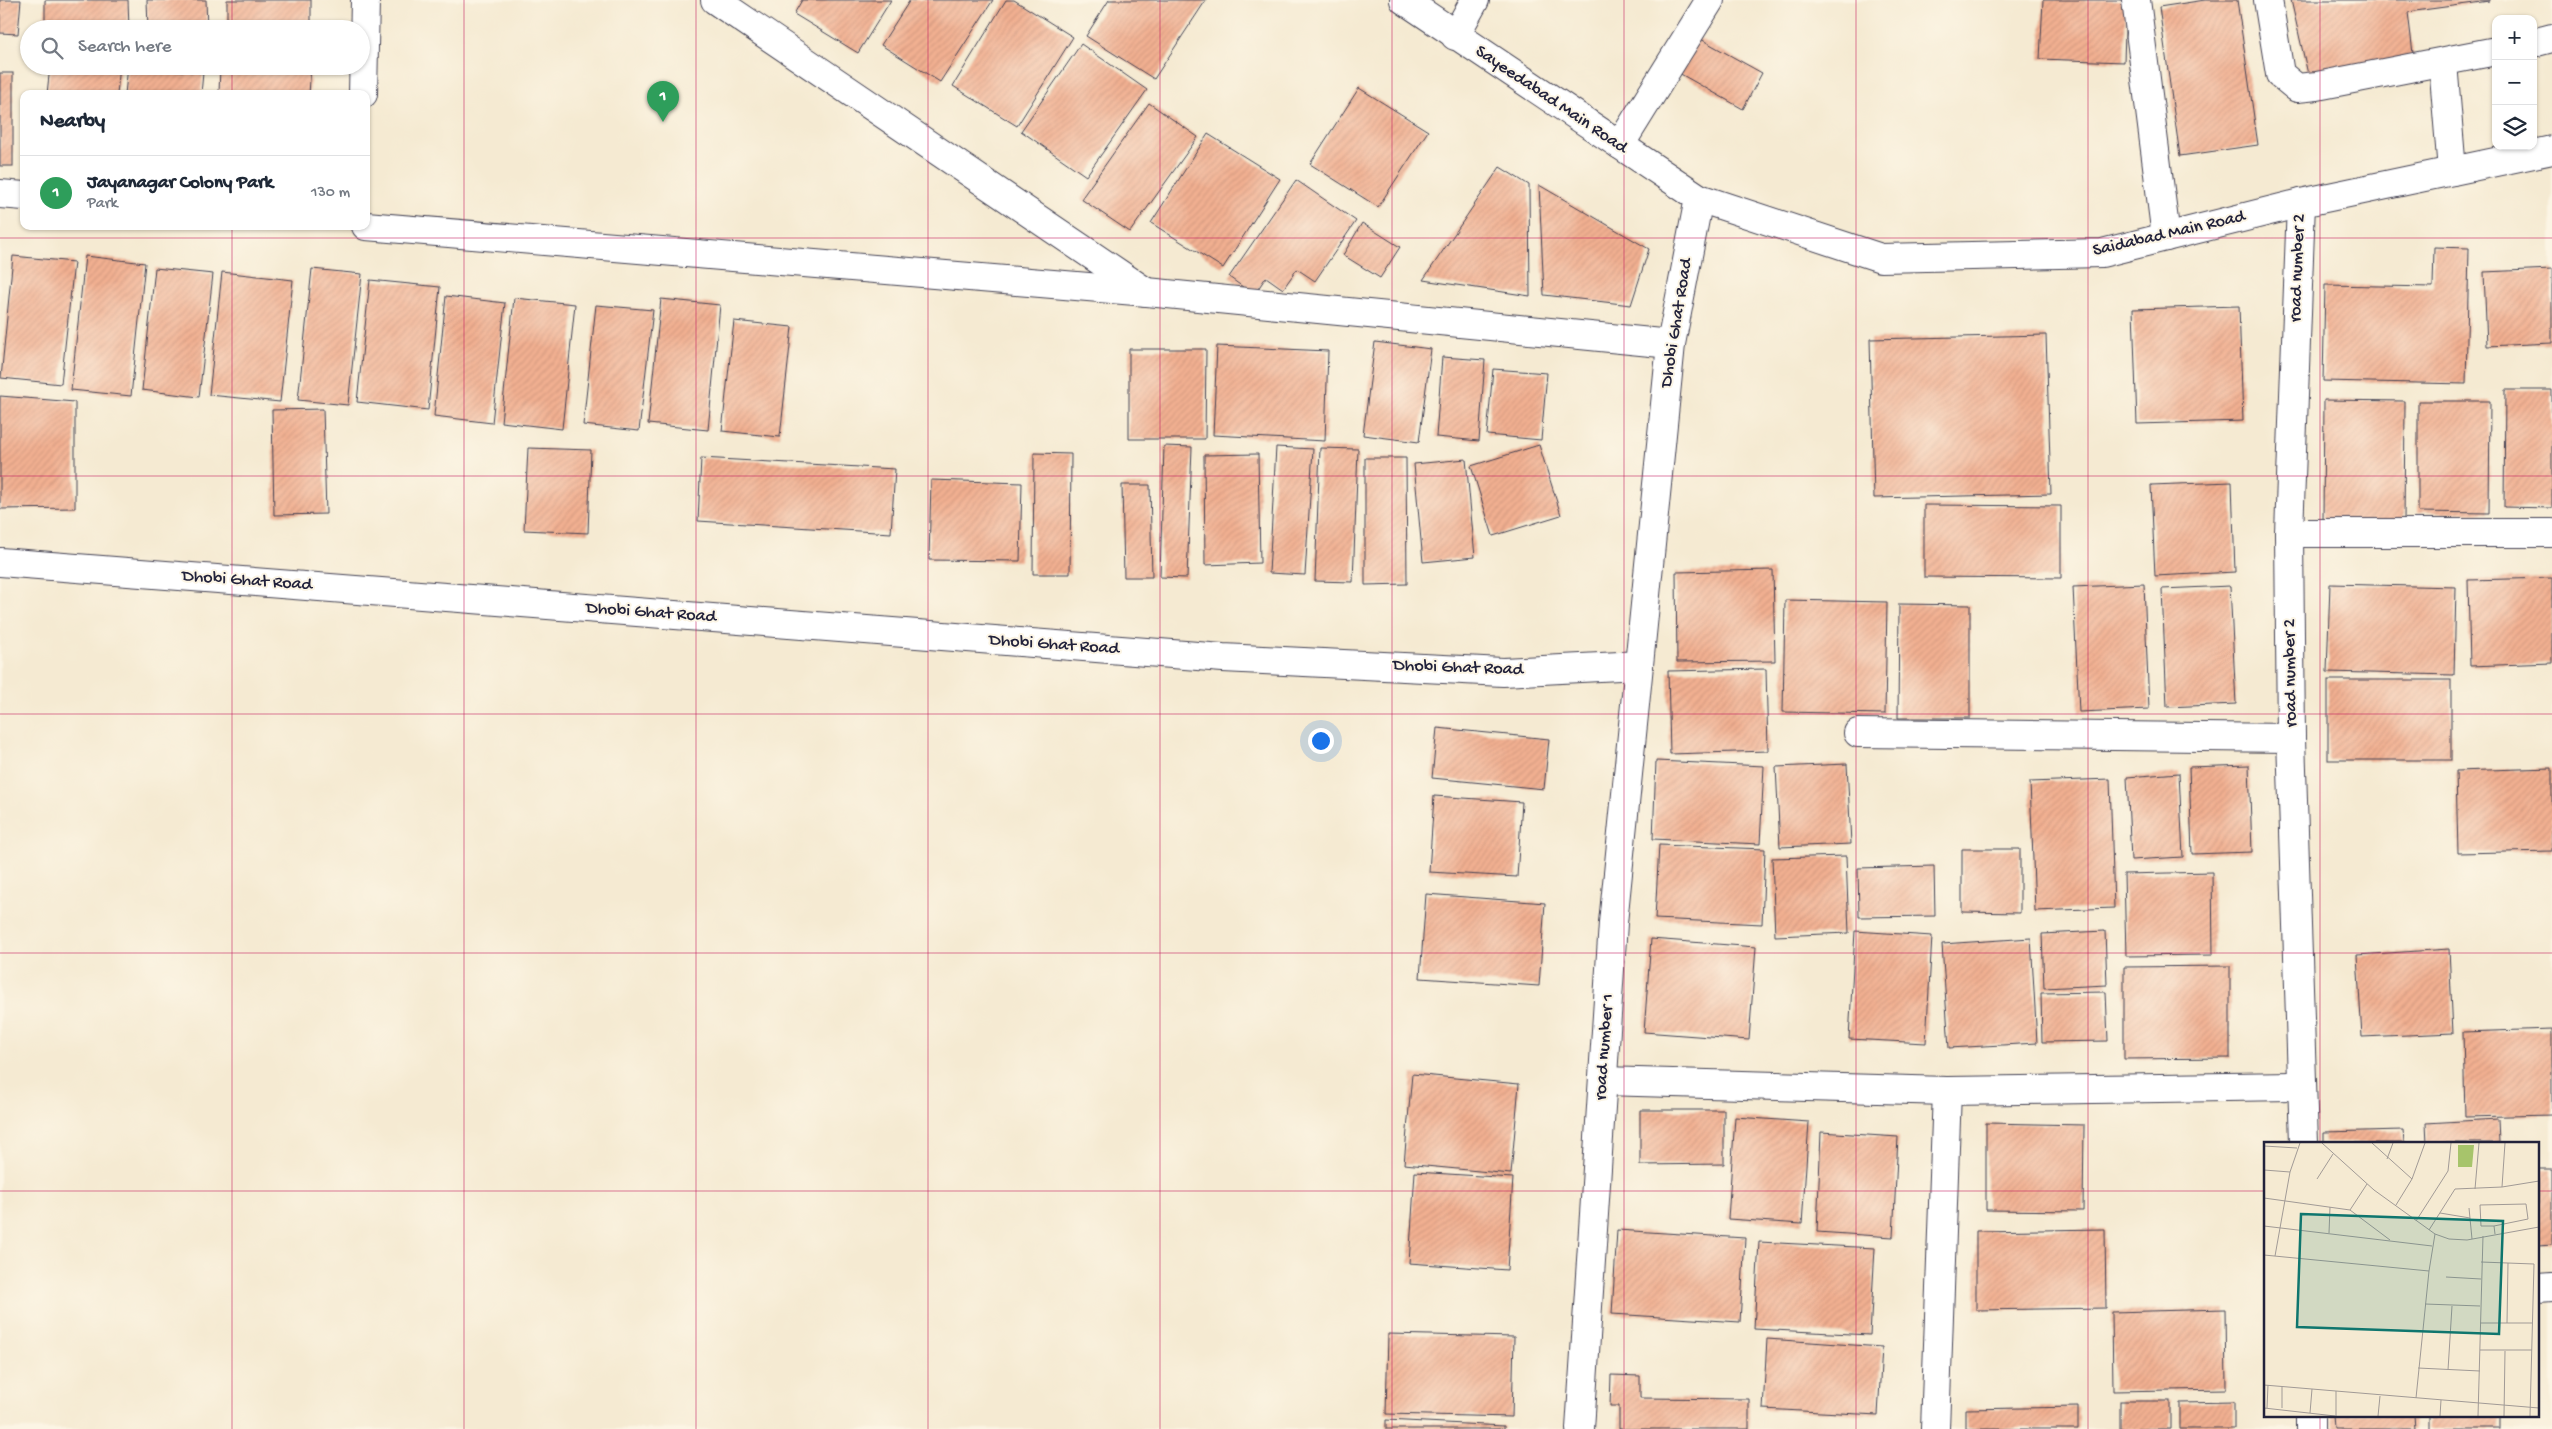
<!DOCTYPE html>
<meta charset="utf-8">
<style>
body{margin:0;font-family:"Gochi Hand",sans-serif;background:#f2f2f3;color:#1f2937}
.controls{position:absolute;right:15px;top:15px;display:grid;overflow:hidden;border-radius:10px;box-shadow:0 1px 4px #0004}
.controls button{width:45px;height:45px;display:grid;place-items:center;padding:0;border:0;border-bottom:1px solid #e0e1e3;background:#fff;color:#1f2937;font:25px sans-serif}
.you{position:absolute;left:1320px;top:740px;width:18px;height:18px;margin:-12px;border:4px solid #fff;border-radius:50%;background:#1a73e8;box-shadow:0 0 0 8px #1a73e833}
.badge{display:grid;place-items:center;width:32px;height:32px;border-radius:50%;background:#111827;color:#fff;font-size:16px;font-weight:700}
.pin{position:absolute;translate:-50% -41px;filter:drop-shadow(0 1px 2px #0008)}
.pin::after{content:'';position:absolute;top:26px;width:18px;height:15px;background:inherit;clip-path:polygon(0 0,100% 0,50% 100%)}
.list{margin:0;padding:0;list-style:none}
h2{display:flex;justify-content:space-between;align-items:center;height:65px;margin:0;padding:0 20px;font-size:21px}
h2 small{font-size:16px;font-weight:400;color:#747a83}
.list li{display:grid;grid-template-columns:32px 1fr auto;gap:15px;align-items:center;box-sizing:border-box;height:75px;padding:0 20px;border-top:1px solid #e0e1e3}
.list b{display:block;font-size:19px;white-space:nowrap}
.list p{margin:0;font-size:16px;white-space:nowrap;color:#747a83}
.list em{font-size:16px;font-style:normal;color:#747a83}
.icon{flex:none;width:28px;height:28px;fill:none;stroke:currentColor;stroke-width:2;stroke-linecap:round;stroke-linejoin:round}
.map{position:relative;flex:none;width:2552px;height:1429px;overflow:hidden}
.search{position:absolute;background:#fff;box-shadow:0 1px 4px #0004;left:20px;top:20px;width:350px;height:55px;display:flex;align-items:center;gap:12px;box-sizing:border-box;padding:0 18px;border-radius:28px;color:#747a83;font-size:19px}
.panel{position:absolute;background:#fff;box-shadow:0 1px 4px #0004;left:20px;top:90px;width:350px;height:140px;border-radius:10px}
.map>svg:first-child{display:block}
.building{fill:url(#building-hatch)}
.lines{fill:none;stroke-linecap:round;stroke-linejoin:round}
.minor-casing{stroke:#424052;stroke-width:30}
.major-casing{stroke:#424052;stroke-width:30}
.minor{stroke:#fff;stroke-width:28}
.major{stroke:#fff;stroke-width:28}
.grid{fill:none;stroke:#c2185b;stroke-width:1;stroke-opacity:0.55}
.labels{text-anchor:middle;dominant-baseline:central;stroke-width:4;stroke-linejoin:round;paint-order:stroke}
.street-label{font-size:18px;fill:#22223b;stroke:#fcf5e5}
.inset-road{fill:none;stroke:#a19a96;stroke-width:1}
.view{fill:#0f766e;fill-opacity:0.15;stroke:#0f766e;stroke-width:2.5}
.inset-edge{fill:none;stroke:#22223b;stroke-width:2.5}
</style>
<div class="map">
<svg width="2552" height="1429" viewBox="0 0 2552 1429">
<defs>
<pattern id="building-hatch" width="6" height="6" patternUnits="userSpaceOnUse" patternTransform="scale(1.25)"><rect width="6" height="6" fill="#f2b091"/><path d="M-1 1l2-2M0 6l6-6M5 7l2-2" fill="none" stroke="#cf977e"/></pattern>
</defs>
<rect width="100%" height="100%" fill="#fcf5e5"/>
<filter id="ink" filterUnits="userSpaceOnUse"><feTurbulence type="fractalNoise" baseFrequency=".02" numOctaves="2"/><feDisplacementMap in="SourceGraphic" scale="10" xChannelSelector="R" yChannelSelector="G"/><feConvolveMatrix kernelMatrix="1 2 1 2 8 2 1 2 1" color-interpolation-filters="sRGB"/></filter>
<filter id="wash" filterUnits="userSpaceOnUse"><feTurbulence type="fractalNoise" baseFrequency=".0096" numOctaves="4" result="noise"/><feDisplacementMap in="SourceGraphic" scale="20" xChannelSelector="R" yChannelSelector="G"/><feGaussianBlur stdDeviation="1.12" result="paint"/><feColorMatrix in="noise" values="0 0 0 0 0 0 0 0 0 0 0 0 0 0 0 0 0 1.4 0 .05"/><feComposite in="paint" operator="in"/></filter>
<g filter="url(#wash)">
<rect width="100%" height="100%" fill="#f5ead2"/>
<g id="blocks">
<!-- building -->
<g class="building">
<path d="M 0,0 L 21,0 L 18,34 L 0,33 Z"/>
<path d="M 45,0 L 128,0 L 129,29 L 45,29 Z"/>
<path d="M 147,0 L 206,0 L 207,29 L 148,29 Z"/>
<path d="M 227,0 L 311,0 L 311,24 L 227,25 Z"/>
<path d="M 802,0 L 891,0 L 858,53 L 794,14 Z"/>
<path d="M 910,0 L 993,0 L 940,82 L 881,45 Z"/>
<path d="M 1006,0 L 1014,0 L 1073,37 L 1017,126 L 953,86 Z"/>
<path d="M 1109,0 L 1206,0 L 1154,79 L 1086,36 Z"/>
<path d="M 2043,0 L 2126,0 L 2124,62 L 2040,59 Z"/>
<path d="M 2205,0 L 2237,0 L 2258,145 L 2180,156 L 2159,7 Z"/>
<path d="M 2291,0 L 2489,0 L 2489,1 L 2408,12 L 2414,62 L 2310,83 Z"/>
<path d="M 1697,37 L 1762,73 L 1743,109 L 1677,72 Z"/>
<path d="M 1081,44 L 1147,90 L 1086,176 L 1021,131 Z"/>
<path d="M 50,66 L 120,66 L 117,94 L 47,94 Z"/>
<path d="M 128,66 L 203,73 L 201,94 L 125,94 Z"/>
<path d="M 220,66 L 311,66 L 309,94 L 219,94 Z"/>
<rect x="0" y="73" width="13" height="93"/>
<path d="M 1359,88 L 1428,131 L 1378,207 L 1310,164 Z"/>
<path d="M 1149,103 L 1198,137 L 1130,232 L 1081,199 Z"/>
<path d="M 1208,134 L 1280,179 L 1223,268 L 1151,223 Z"/>
<path d="M 1500,167 L 1529,185 L 1530,296 L 1423,280 Z"/>
<path d="M 1296,180 L 1356,221 L 1315,281 L 1297,269 L 1283,289 L 1266,277 L 1254,295 L 1229,277 Z"/>
<path d="M 1539,185 L 1649,249 L 1631,305 L 1544,295 Z"/>
<path d="M 1362,223 L 1400,247 L 1380,278 L 1343,255 Z"/>
<path d="M 2434,247 L 2469,248 L 2466,384 L 2323,381 L 2325,285 L 2433,287 Z"/>
<path d="M 13,256 L 74,262 L 61,384 L 1,378 Z"/>
<path d="M 85,256 L 145,263 L 131,396 L 71,390 Z"/>
<path d="M 155,268 L 213,274 L 199,397 L 142,390 Z"/>
<path d="M 312,269 L 362,274 L 348,405 L 298,400 Z"/>
<path d="M 2552,269 L 2552,343 L 2487,346 L 2484,272 Z"/>
<path d="M 222,272 L 293,280 L 280,402 L 209,395 Z"/>
<path d="M 370,280 L 440,287 L 428,410 L 357,402 Z"/>
<path d="M 446,296 L 505,303 L 492,423 L 434,416 Z"/>
<path d="M 514,298 L 575,304 L 562,429 L 501,422 Z"/>
<path d="M 661,299 L 720,305 L 708,430 L 648,424 Z"/>
<path d="M 596,305 L 653,310 L 639,431 L 583,425 Z"/>
<path d="M 2239,306 L 2243,421 L 2137,424 L 2133,309 Z"/>
<path d="M 734,321 L 792,327 L 780,437 L 722,431 Z"/>
<path d="M 2046,335 L 2051,494 L 1874,498 L 1870,339 Z"/>
<path d="M 1375,342 L 1431,349 L 1419,442 L 1363,435 Z"/>
<path d="M 1217,346 L 1328,351 L 1325,441 L 1213,435 Z"/>
<path d="M 1129,349 L 1206,349 L 1205,439 L 1129,439 Z"/>
<path d="M 1442,357 L 1485,360 L 1479,441 L 1436,437 Z"/>
<path d="M 1493,369 L 1547,373 L 1541,440 L 1487,435 Z"/>
<path d="M 2505,390 L 2552,390 L 2552,508 L 2504,507 Z"/>
<path d="M 0,396 L 75,402 L 75,508 L 0,509 Z"/>
<path d="M 2324,400 L 2405,401 L 2404,523 L 2323,522 Z"/>
<path d="M 2418,401 L 2490,401 L 2489,513 L 2418,512 Z"/>
<path d="M 323,409 L 326,514 L 274,515 L 272,410 Z"/>
<path d="M 1539,445 L 1561,515 L 1493,536 L 1471,466 Z"/>
<path d="M 1164,446 L 1192,447 L 1187,578 L 1160,577 Z"/>
<path d="M 1276,447 L 1313,449 L 1305,575 L 1269,573 Z"/>
<path d="M 528,448 L 591,450 L 588,533 L 524,530 Z"/>
<path d="M 1320,448 L 1358,449 L 1353,582 L 1315,581 Z"/>
<path d="M 1034,453 L 1071,454 L 1070,574 L 1033,574 Z"/>
<path d="M 1258,454 L 1260,563 L 1205,565 L 1204,455 Z"/>
<path d="M 701,458 L 895,469 L 891,533 L 698,521 Z"/>
<path d="M 1365,458 L 1406,458 L 1407,584 L 1365,585 Z"/>
<path d="M 1466,459 L 1475,557 L 1423,562 L 1414,464 Z"/>
<path d="M 931,480 L 1022,483 L 1020,561 L 929,560 Z"/>
<path d="M 2232,482 L 2235,572 L 2155,576 L 2151,485 Z"/>
<path d="M 1122,485 L 1150,485 L 1152,577 L 1124,577 Z"/>
<path d="M 1924,505 L 2061,506 L 2061,578 L 1924,577 Z"/>
<path d="M 1773,570 L 1775,661 L 1677,662 L 1676,572 Z"/>
<path d="M 2552,578 L 2552,663 L 2470,666 L 2468,580 Z"/>
<path d="M 2144,584 L 2149,709 L 2079,712 L 2073,587 Z"/>
<path d="M 2330,584 L 2456,587 L 2454,675 L 2327,672 Z"/>
<path d="M 2230,586 L 2236,704 L 2167,707 L 2162,589 Z"/>
<path d="M 1785,600 L 1887,602 L 1885,714 L 1783,712 Z"/>
<path d="M 1899,604 L 1970,605 L 1970,718 L 1898,718 Z"/>
<path d="M 1766,669 L 1768,751 L 1670,754 L 1668,671 Z"/>
<rect x="2328" y="680" width="123" height="80"/>
<path d="M 1437,728 L 1549,739 L 1544,789 L 1432,778 Z"/>
<path d="M 1656,761 L 1764,766 L 1760,844 L 1653,839 Z"/>
<path d="M 1847,764 L 1851,844 L 1780,847 L 1776,767 Z"/>
<path d="M 2249,765 L 2252,852 L 2192,854 L 2189,767 Z"/>
<path d="M 2552,768 L 2552,851 L 2458,853 L 2456,771 Z"/>
<path d="M 2179,773 L 2183,857 L 2131,860 L 2127,777 Z"/>
<path d="M 2110,779 L 2114,908 L 2035,911 L 2030,782 Z"/>
<path d="M 1434,796 L 1522,802 L 1517,877 L 1429,872 Z"/>
<path d="M 1659,845 L 1765,849 L 1762,924 L 1655,919 Z"/>
<path d="M 1962,849 L 2020,849 L 2020,913 L 1962,912 Z"/>
<path d="M 1846,856 L 1849,933 L 1775,936 L 1772,858 Z"/>
<path d="M 1934,866 L 1935,916 L 1859,917 L 1858,868 Z"/>
<path d="M 2212,872 L 2213,955 L 2126,956 L 2124,874 Z"/>
<path d="M 1426,894 L 1545,903 L 1539,986 L 1420,978 Z"/>
<path d="M 1855,931 L 1932,936 L 1926,1043 L 1849,1039 Z"/>
<path d="M 2105,931 L 2107,985 L 2044,988 L 2042,934 Z"/>
<path d="M 2031,938 L 2037,1043 L 1949,1048 L 1942,944 Z"/>
<path d="M 1651,939 L 1756,947 L 1749,1040 L 1644,1032 Z"/>
<path d="M 2449,949 L 2453,1033 L 2362,1037 L 2357,955 Z"/>
<path d="M 2230,966 L 2230,1058 L 2124,1059 L 2124,967 Z"/>
<path d="M 2106,992 L 2108,1041 L 2042,1042 L 2041,993 Z"/>
<path d="M 2552,1029 L 2552,1115 L 2465,1117 L 2463,1032 Z"/>
<path d="M 1412,1074 L 1519,1084 L 1511,1174 L 1404,1164 Z"/>
<path d="M 1640,1110 L 1724,1110 L 1724,1164 L 1640,1165 Z"/>
<path d="M 1735,1117 L 1809,1122 L 1802,1224 L 1728,1219 Z"/>
<path d="M 2498,1119 L 2499,1143 L 2427,1143 L 2426,1123 Z"/>
<path d="M 1986,1123 L 2084,1125 L 2083,1211 L 1986,1210 Z"/>
<path d="M 2403,1130 L 2404,1143 L 2324,1143 L 2324,1132 Z"/>
<path d="M 1821,1132 L 1898,1137 L 1893,1237 L 1817,1232 Z"/>
<path d="M 2538,1169 L 2552,1169 L 2552,1244 L 2538,1245 Z"/>
<path d="M 1415,1172 L 1513,1178 L 1507,1270 L 1409,1263 Z"/>
<path d="M 2105,1229 L 2106,1308 L 1976,1310 L 1976,1231 Z"/>
<path d="M 1617,1230 L 1745,1238 L 1740,1322 L 1612,1314 Z"/>
<path d="M 1759,1242 L 1875,1248 L 1870,1335 L 1754,1329 Z"/>
<path d="M 2225,1309 L 2226,1389 L 2113,1391 L 2112,1312 Z"/>
<path d="M 1388,1334 L 1514,1337 L 1512,1417 L 1386,1414 Z"/>
<path d="M 1767,1339 L 1882,1347 L 1878,1415 L 1763,1409 Z"/>
<path d="M 1611,1375 L 1640,1376 L 1640,1398 L 1749,1399 L 1749,1429 L 1619,1429 L 1619,1406 L 1610,1406 Z"/>
<rect x="2120" y="1401" width="50" height="28"/>
<path d="M 2234,1402 L 2234,1429 L 2180,1429 L 2180,1403 Z"/>
<path d="M 2078,1407 L 2078,1429 L 1966,1429 L 1966,1409 Z"/>
<path d="M 2333,1415 L 2414,1415 L 2415,1429 L 2334,1429 Z"/>
<rect x="2429" y="1415" width="71" height="14"/>
<path d="M 1386,1420 L 1504,1426 L 1504,1429 L 1386,1429 Z"/>
</g>
</g>
</g>
<g filter="url(#ink)">
<use href="#blocks" fill-opacity="0" stroke="#424052" stroke-width="1"/>
<g class="lines">
<defs>
<g id="minor">
<path d="M 715,0 L 1146,292"/>
<path d="M 2136,0 L 2166,237"/>
<path d="M 2268,0 L 2280,74 L 2297,88 L 2317,86 L 2496,51"/>
<path d="M 1455,36 L 1475,0"/>
<path d="M 2533,43 L 2552,38"/>
<path d="M 2443,63 L 2452,171"/>
<path d="M 363,94 L 365,0"/>
<path d="M 1620,145 L 1710,0"/>
<path d="M 0,194 L 24,196"/>
<path d="M 2301,203 L 2289,533 L 2291,738 L 2304,1143"/>
<path d="M 366,226 L 1147,292 L 1671,344"/>
<path d="M 2289,533 L 2552,533"/>
<path d="M 1858,733 L 2291,738"/>
<path d="M 1603,1081 L 1947,1091 L 2302,1086"/>
<path d="M 2538,1288 L 2552,1287"/>
<path d="M 2310,1415 L 2310,1429"/>
<path d="M 1580,1429 L 1613,923 L 1639,665"/>
<path d="M 1935,1429 L 1947,1091"/>
</g>
<g id="major">
<path d="M 1404,0 L 1699,198 L 1881,258 L 2102,253 L 2301,203 L 2552,150"/>
<path d="M 0,562 L 1223,658 L 1503,672 L 1639,665 L 1671,344 L 1699,198"/>
</g>
</defs>
<!-- minor casing -->
<use href="#minor" class="minor-casing"/>
<!-- major casing -->
<use href="#major" class="major-casing"/>
<!-- minor -->
<use href="#minor" class="minor"/>
<!-- major -->
<use href="#major" class="major"/>
</g>
</g>
<!-- grid -->
<path class="grid" d="M 232,0 L 232,29M 464,0 L 464,1429M 696,0 L 696,1429M 928,0 L 928,1429M 1160,0 L 1160,1429M 1392,0 L 1392,1429M 1624,0 L 1624,1429M 1856,0 L 1856,1429M 2088,0 L 2088,1429M 2320,0 L 2320,1143M 232,66 L 232,94M 232,226 L 232,1429M 0,238 L 2552,238M 0,476 L 2552,476M 0,714 L 2552,714M 0,953 L 2552,953M 0,1191 L 2266,1191M 2538,1191 L 2552,1191M 2320,1415 L 2320,1429"/>
<g class="labels">
<!-- street labels -->
<g class="street-label">
<text transform="translate(1551 100) rotate(34)">Sayeedabad Main Road</text>
<text transform="translate(2169 234) rotate(-13)">Saidabad Main Road</text>
<text transform="translate(2298 268) rotate(-88)">road number 2</text>
<text transform="translate(1677 323) rotate(-81)">Dhobi Ghat Road</text>
<text transform="translate(247 581) rotate(4)">Dhobi Ghat Road</text>
<text transform="translate(651 613) rotate(4)">Dhobi Ghat Road</text>
<text transform="translate(1054 645) rotate(4)">Dhobi Ghat Road</text>
<text transform="translate(1458 668) rotate(2)">Dhobi Ghat Road</text>
<text transform="translate(2291 673) rotate(-91)">road number 2</text>
<text transform="translate(1605 1047) rotate(-86)">road number 1</text>
</g>
</g>
<!-- overview -->
<g transform="translate(2264 1142)">
<rect width="275" height="275" fill="#f5ead2"/>
<path d="M 194,3 L 210,3 L 208,25 L 194,25 Z" fill="#a7c46b"/>
<path class="inset-road" d="M 58,1 L 110,48 L 171,92 L 185,97 L 203,98 L 275,85M 108,1 L 148,37M 0,4 L 33,6M 123,17 L 129,1M 0,28 L 26,30M 53,37 L 69,12M 238,45 L 241,1M 211,47 L 215,1M 0,56 L 86,68 L 126,98M 132,63 L 148,37 L 161,1M 205,66 L 208,97M 86,68 L 103,42M 176,71 L 206,76M 152,79 L 184,29 L 187,1M 0,84 L 168,104M 230,84 L 264,77 L 262,62 L 216,63 L 217,84 L 230,84 L 231,92M 165,88 L 191,47 L 238,45 L 275,39M 65,91 L 66,65M 0,113 L 165,129 L 171,92M 11,114 L 26,30 L 36,1M 217,120 L 270,122 L 266,274M 182,135 L 217,137M 161,162 L 216,164M 216,181 L 269,181M 243,181 L 244,121M 216,208 L 268,208M 154,226 L 216,229M 184,228 L 188,164M 0,243 L 275,266M 152,256 L 165,129M 0,266 L 71,274M 3,266 L 4,243M 18,266 L 18,245M 46,271 L 48,247M 72,274 L 72,249M 114,274 L 116,254M 176,274 L 177,258M 214,274 L 219,94M 240,274 L 241,209"/>
<path class="view" d="M 37,72 L 239,79 L 235,192 L 33,185 Z"/>
<rect width="275" height="275" class="inset-edge"/>
</g>
</svg>
<div class="controls">
<button>+</button>
<button>−</button>
<button><svg class="icon" aria-label="layers" viewBox="0 0 24 24"><path d="M12 4l9 5-9 5-9-5zM3 14l9 5 9-5"/></svg></button>
</div>
<div class="you"></div>
<div class="pin badge" style="left:663px;top:122px;background:#2e9e5b">1</div>
<div class="search"><svg class="icon" aria-label="search" viewBox="0 0 24 24"><circle cx="10" cy="10" r="6"/><path d="M15 15l6 6"/></svg>Search here</div>
<section class="panel">
<h2>Nearby<small></small></h2>
<ul class="list">
<li><span class="badge" style="background:#2e9e5b">1</span><div><b>Jayanagar Colony Park</b><p>Park</p></div><em>130 m</em></li>
</ul>
</section>
</div>
